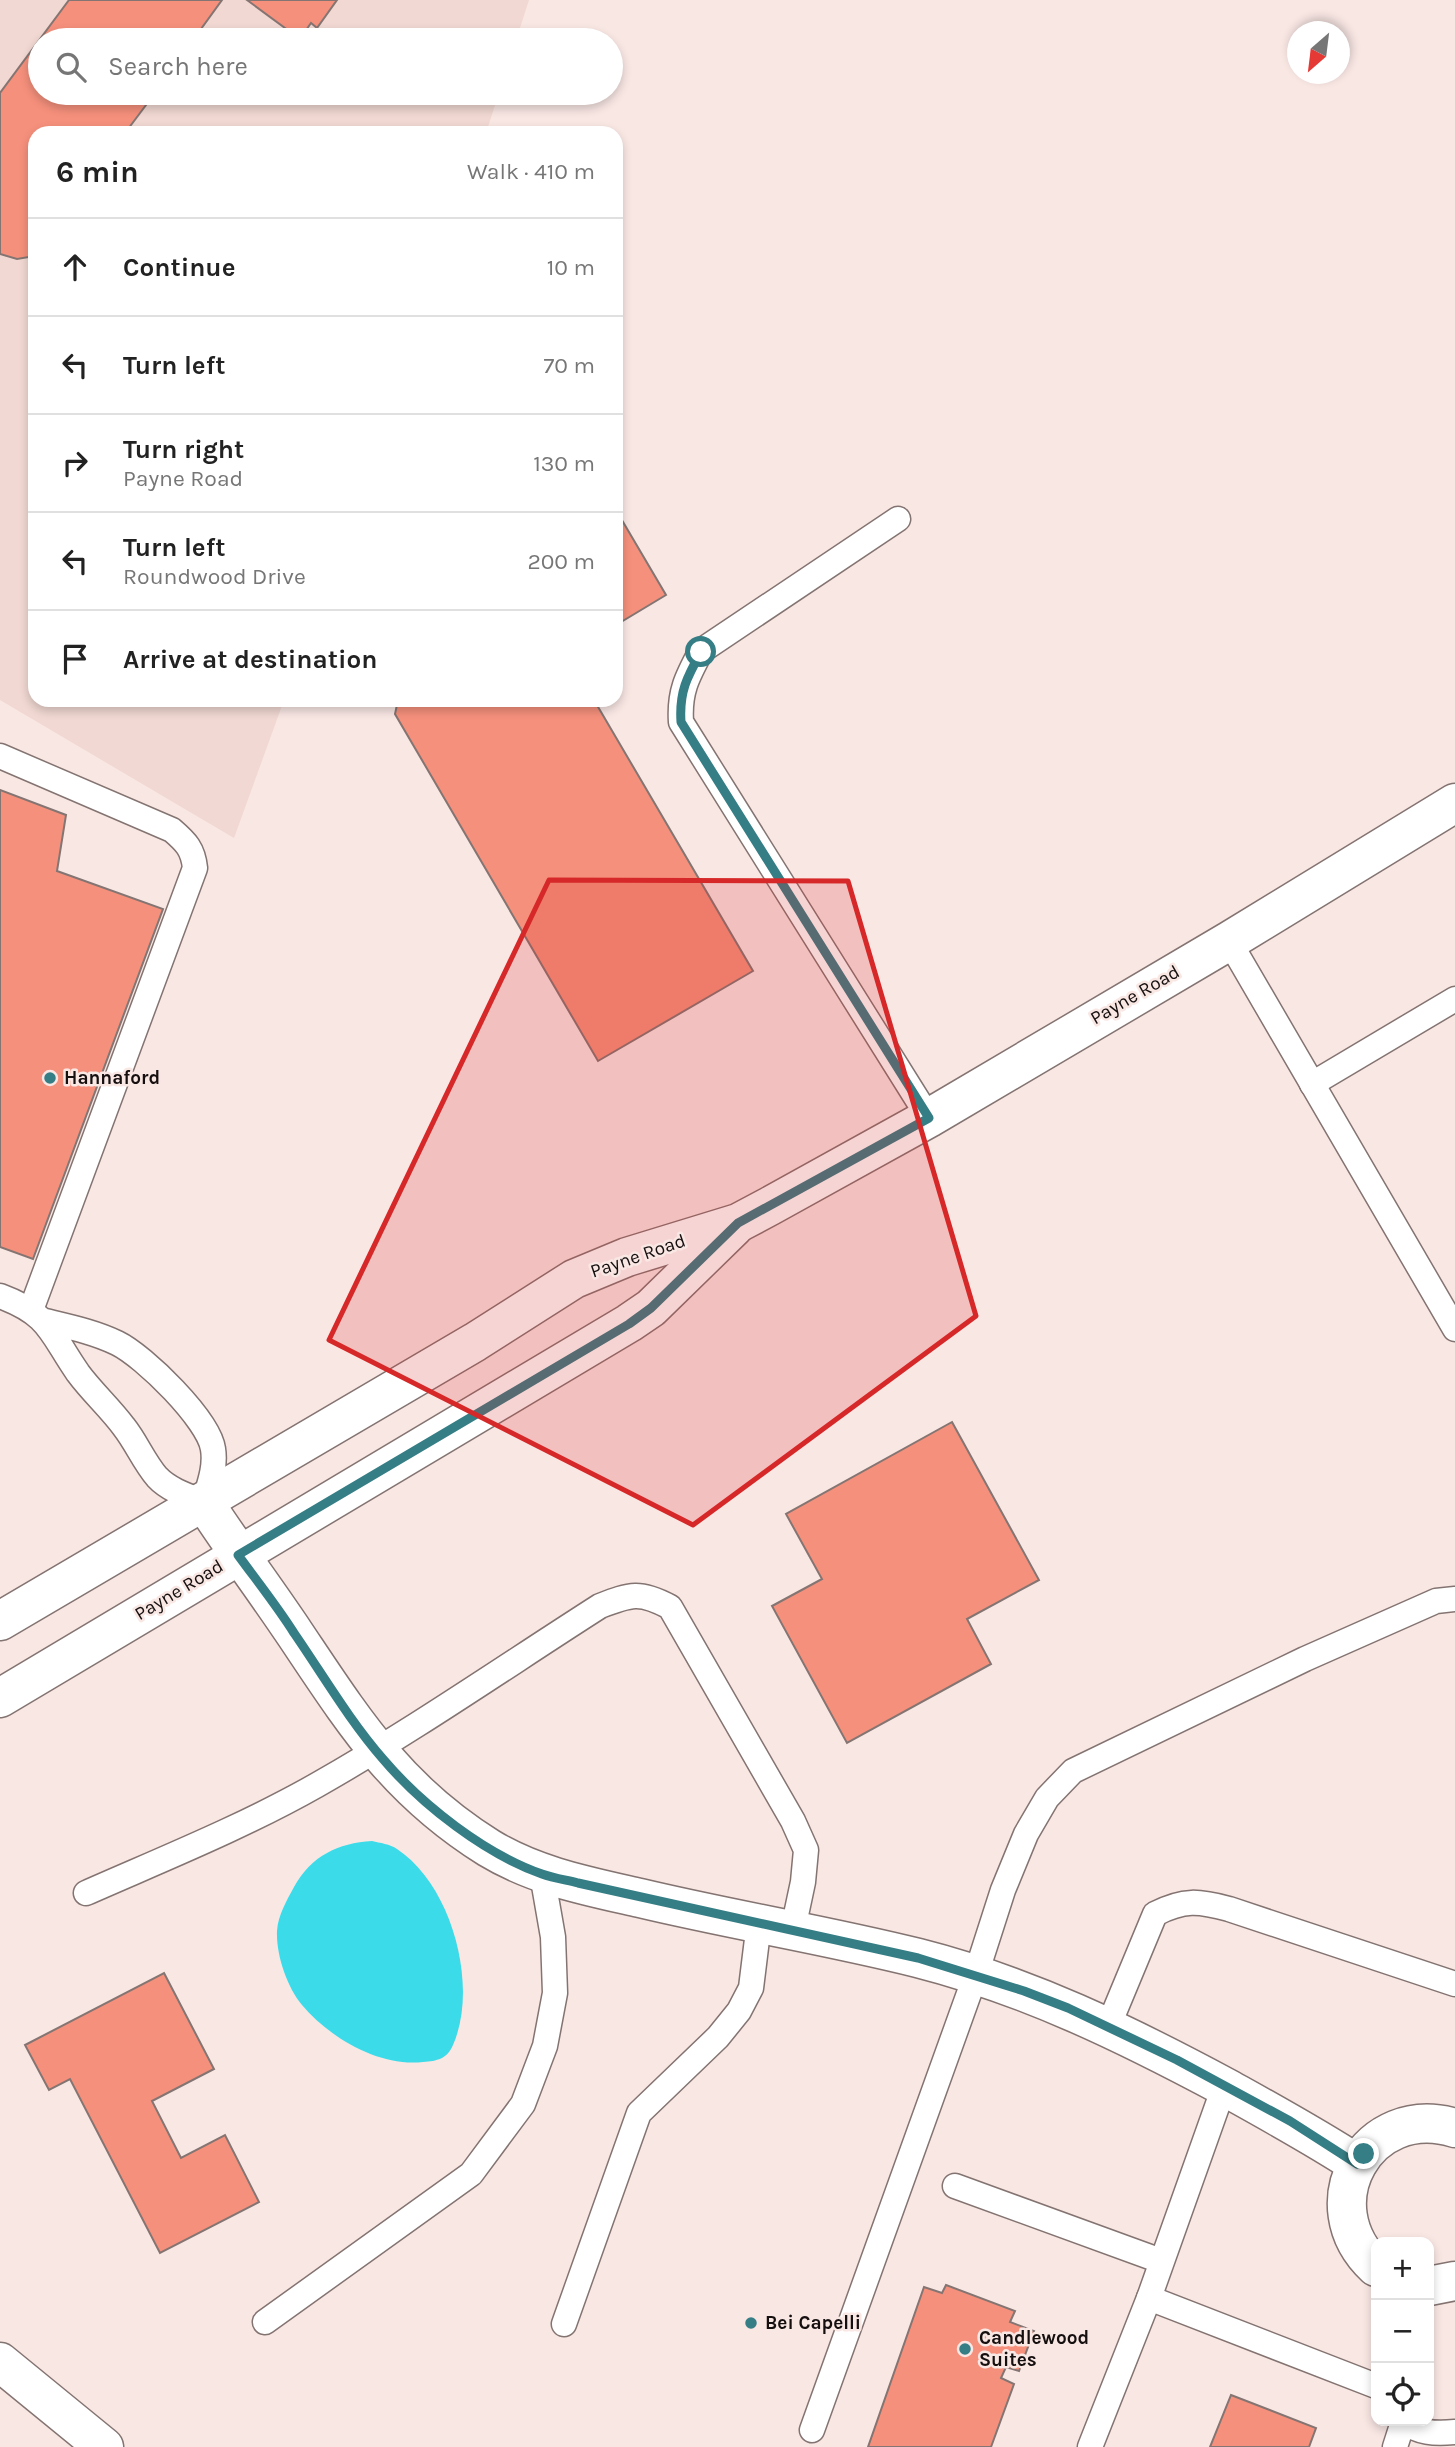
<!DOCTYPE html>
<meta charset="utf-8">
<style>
body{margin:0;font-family:Karla,sans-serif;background:#f6f6f6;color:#222}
.controls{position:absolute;right:21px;bottom:21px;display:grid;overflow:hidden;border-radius:14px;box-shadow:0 4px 10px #0003}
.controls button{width:63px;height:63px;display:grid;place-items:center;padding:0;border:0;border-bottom:2px solid #e0e0e0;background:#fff;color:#222;font:35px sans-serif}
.compass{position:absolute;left:1287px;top:21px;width:63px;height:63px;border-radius:50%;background:#fff;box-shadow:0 4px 10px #0003;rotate:208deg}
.stop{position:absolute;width:21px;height:21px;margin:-16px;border:5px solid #367e85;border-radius:50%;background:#fff}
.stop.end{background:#367e85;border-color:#fff;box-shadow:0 2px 7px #0008}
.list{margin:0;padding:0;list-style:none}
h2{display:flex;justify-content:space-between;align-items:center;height:91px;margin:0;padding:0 28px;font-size:30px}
h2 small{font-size:23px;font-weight:400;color:#767676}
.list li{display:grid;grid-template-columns:46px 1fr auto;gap:21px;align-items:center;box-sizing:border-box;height:98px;padding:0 28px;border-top:2px solid #e0e0e0}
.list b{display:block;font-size:26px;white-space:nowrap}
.list p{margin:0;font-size:23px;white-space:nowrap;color:#767676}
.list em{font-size:23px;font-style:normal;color:#767676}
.icon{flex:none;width:38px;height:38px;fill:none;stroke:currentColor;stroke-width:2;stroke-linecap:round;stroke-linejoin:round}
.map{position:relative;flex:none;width:1455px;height:2447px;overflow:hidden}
.search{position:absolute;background:#fff;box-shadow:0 4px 10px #0003;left:28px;top:28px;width:595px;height:77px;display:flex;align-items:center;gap:18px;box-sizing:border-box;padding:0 24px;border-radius:38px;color:#767676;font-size:26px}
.panel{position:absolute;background:#fff;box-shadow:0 4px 10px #0003;left:28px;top:126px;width:595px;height:581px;border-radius:21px}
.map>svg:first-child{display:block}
.built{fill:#f1d8d2}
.water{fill:#3cdbe9}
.building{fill:#f5907c;stroke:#847572;stroke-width:2}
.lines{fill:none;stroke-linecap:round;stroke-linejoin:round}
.lane-casing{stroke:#847471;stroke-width:27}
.street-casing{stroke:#847471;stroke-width:41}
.secondary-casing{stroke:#847471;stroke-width:41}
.primary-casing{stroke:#847471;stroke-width:41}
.lane{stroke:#fff;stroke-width:24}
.street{stroke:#fff;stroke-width:38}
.secondary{stroke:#fff;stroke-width:38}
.primary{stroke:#fff;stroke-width:38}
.route{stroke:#367e85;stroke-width:9}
.marked{fill:#d62828;fill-opacity:0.2;stroke:#d62828;stroke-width:5;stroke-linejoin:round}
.poi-dot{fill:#367e85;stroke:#f9e7e4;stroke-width:2.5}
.labels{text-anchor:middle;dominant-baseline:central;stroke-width:5;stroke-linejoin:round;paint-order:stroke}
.street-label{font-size:19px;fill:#15100f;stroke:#f9e7e4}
.poi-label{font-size:19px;font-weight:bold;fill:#15100f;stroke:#f9e7e4;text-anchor:start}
</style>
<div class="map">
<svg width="1455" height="2447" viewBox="0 0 1455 2447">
<rect width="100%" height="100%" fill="#f9e7e4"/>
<!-- built -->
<path class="built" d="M 0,0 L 529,0 L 516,40 L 40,40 L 40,93 L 499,93 L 486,133 L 35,133 L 35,700 L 284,700 L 234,838 L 0,700 Z"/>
<!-- water -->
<path class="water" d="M 372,1841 C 380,1843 390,1844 397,1849 C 452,1885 479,1986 453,2045 C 447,2059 437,2061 423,2062 C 379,2067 330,2038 302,2005 C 287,1987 276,1955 277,1931 C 278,1915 287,1900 294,1887 C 311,1856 338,1843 372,1841 Z"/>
<!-- building -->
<g class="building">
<path d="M 69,0 L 222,0 L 193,40 L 40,40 L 40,93 L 155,93 L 125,133 L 35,133 L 35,256 L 17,259 L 0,254 L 0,93 Z"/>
<path d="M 247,0 L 337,0 L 317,28 L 311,23 L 300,39 Z"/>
<path d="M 616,510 L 666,595 L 616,625 Z"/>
<path d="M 398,700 L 594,700 L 753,971 L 598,1061 L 395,714 Z"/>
<path d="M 0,790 L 66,815 L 57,871 L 163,909 L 33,1259 L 0,1247 Z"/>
<path d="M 952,1422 L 1039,1580 L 967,1619 L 991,1664 L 847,1743 L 772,1606 L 822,1579 L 786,1514 Z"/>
<path d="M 164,1973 L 214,2069 L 152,2101 L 181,2158 L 225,2135 L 259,2202 L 160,2253 L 70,2079 L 49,2090 L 25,2045 Z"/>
<path d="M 946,2285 L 1015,2311 L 1010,2322 L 1034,2331 L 1019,2371 L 1006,2367 L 1001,2378 L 1014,2384 L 991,2447 L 868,2447 L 924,2287 L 942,2293 Z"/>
<path d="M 1231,2395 L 1316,2428 L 1309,2447 L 1210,2447 Z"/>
</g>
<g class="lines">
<defs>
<g id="lane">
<path d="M 898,519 L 701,651 C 687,677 679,692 681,722 L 929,1118"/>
<path d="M 0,756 L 172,830 C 186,842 193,849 195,868 L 31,1310"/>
<path d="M 1229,941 L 1455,1329"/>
<path d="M 1312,1084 L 1455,999"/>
<path d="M 0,1296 C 51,1315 50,1333 78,1373 C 92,1392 110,1408 124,1427 C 136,1442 144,1462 157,1477 C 169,1490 188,1496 204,1502 C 209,1485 216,1467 213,1449 C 209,1420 144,1356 117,1343 C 94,1332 70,1327 45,1321"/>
<path d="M 86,1893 C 163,1859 243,1827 317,1785 C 414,1730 506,1666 600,1606 C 631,1594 640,1591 670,1607 L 793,1821 L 806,1850 L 803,1882 L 793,1929"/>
<path d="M 1108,2027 L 1155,1914 C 1184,1899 1199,1901 1229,1909 L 1455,1984"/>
<path d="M 955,2186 L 1161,2261"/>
<path d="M 1149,2298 L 1376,2386"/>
<path d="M 265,2322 L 471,2174 L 523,2104 L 545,2046 L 555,1993 L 553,1937 L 542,1874"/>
<path d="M 564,2324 L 639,2113 L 718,2037 L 739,2011 L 751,1988 L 759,1923"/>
<path d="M 1402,2421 C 1419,2433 1434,2434 1455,2432"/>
<path d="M 812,2430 L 976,1974 L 1003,1890 L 1026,1834 L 1047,1798 L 1073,1771 L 1305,1659 L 1436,1601 L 1455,1599"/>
<path d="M 1090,2447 L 1149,2298 L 1224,2087"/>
<path d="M 1395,2447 L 1403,2422"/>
</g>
<g id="street">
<path d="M 204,1502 C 233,1547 265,1589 295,1634 C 354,1722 396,1790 489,1848 C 535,1876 587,1886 640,1898 C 732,1920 826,1935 918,1958 C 1028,1986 1126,2034 1225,2087 C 1270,2112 1314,2136 1357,2164"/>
<path d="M 1376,2267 C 1309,2205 1367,2101 1455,2128"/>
<path d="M 1429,2286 L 1455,2281"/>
</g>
<path id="secondary" d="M 0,2362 L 104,2447"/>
<g id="primary">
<path d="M 0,1621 L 475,1342 L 574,1279 L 627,1257 L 738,1223 L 770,1206 L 929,1118 L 1229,941 L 1455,803"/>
<path d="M 0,1698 L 629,1323 L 651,1308 L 734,1227"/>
</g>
</defs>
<!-- lane casing -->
<use href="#lane" class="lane-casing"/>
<!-- street casing -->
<use href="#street" class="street-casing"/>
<!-- secondary casing -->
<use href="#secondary" class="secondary-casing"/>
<!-- primary casing -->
<use href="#primary" class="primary-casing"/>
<!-- lane -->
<use href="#lane" class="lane"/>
<!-- street -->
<use href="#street" class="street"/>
<!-- secondary -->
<use href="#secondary" class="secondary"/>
<!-- primary -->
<use href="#primary" class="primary"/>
</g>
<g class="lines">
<!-- route -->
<path class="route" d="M 701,652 C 687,677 679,692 681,722 L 929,1118 L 738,1223 L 651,1308 L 629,1324 L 238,1555 C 257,1581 277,1606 294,1633 C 323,1675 349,1720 383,1759 C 422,1805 485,1854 542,1874 C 553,1878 566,1880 578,1883 L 918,1958 L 1024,1991 L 1068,2008 L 1177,2060 L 1290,2121 L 1357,2164 L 1364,2154"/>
</g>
<!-- marked area -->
<path class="marked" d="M 549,880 L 848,881 L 976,1316 L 693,1525 L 329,1340 Z"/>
<!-- markers -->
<g class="poi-dot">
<circle cx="50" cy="1078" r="7"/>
<circle cx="751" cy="2323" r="7"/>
<circle cx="965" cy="2349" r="7"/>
</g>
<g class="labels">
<!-- street labels -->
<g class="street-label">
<text transform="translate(1135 995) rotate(-30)">Payne Road</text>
<text transform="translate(638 1256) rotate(-19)">Payne Road</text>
<text transform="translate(179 1590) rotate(-31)">Payne Road</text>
</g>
<!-- poi labels -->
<g class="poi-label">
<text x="64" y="1078">Hannaford</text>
<text x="765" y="2323">Bei Capelli</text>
<text x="979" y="2338">Candlewood<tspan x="979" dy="22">Suites</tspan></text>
</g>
</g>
</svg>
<div class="controls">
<button>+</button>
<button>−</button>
<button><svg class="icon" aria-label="locate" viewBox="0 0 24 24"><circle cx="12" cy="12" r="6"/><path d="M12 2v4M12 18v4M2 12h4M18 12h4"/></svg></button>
</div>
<svg class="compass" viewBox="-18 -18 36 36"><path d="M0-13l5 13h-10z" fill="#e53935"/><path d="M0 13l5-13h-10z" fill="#767676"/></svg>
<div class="stop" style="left:701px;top:652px"></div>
<div class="stop end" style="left:1364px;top:2154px"></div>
<div class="search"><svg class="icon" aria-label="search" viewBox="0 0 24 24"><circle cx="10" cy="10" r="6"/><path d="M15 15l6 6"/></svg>Search here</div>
<section class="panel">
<h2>6 min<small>Walk · 410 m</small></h2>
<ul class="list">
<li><svg class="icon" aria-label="ahead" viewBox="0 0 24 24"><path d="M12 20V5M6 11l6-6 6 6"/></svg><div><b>Continue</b></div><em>10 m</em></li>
<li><svg class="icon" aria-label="left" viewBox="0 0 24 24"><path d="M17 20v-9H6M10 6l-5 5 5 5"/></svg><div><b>Turn left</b></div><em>70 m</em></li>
<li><svg class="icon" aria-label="right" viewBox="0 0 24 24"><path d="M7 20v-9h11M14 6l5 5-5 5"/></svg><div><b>Turn right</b><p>Payne Road</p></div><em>130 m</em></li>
<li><svg class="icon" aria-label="left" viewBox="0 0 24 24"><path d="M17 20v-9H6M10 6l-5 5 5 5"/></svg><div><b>Turn left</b><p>Roundwood Drive</p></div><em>200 m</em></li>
<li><svg class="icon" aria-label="arrive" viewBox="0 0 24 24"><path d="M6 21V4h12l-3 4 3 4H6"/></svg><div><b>Arrive at destination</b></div></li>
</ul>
</section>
</div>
